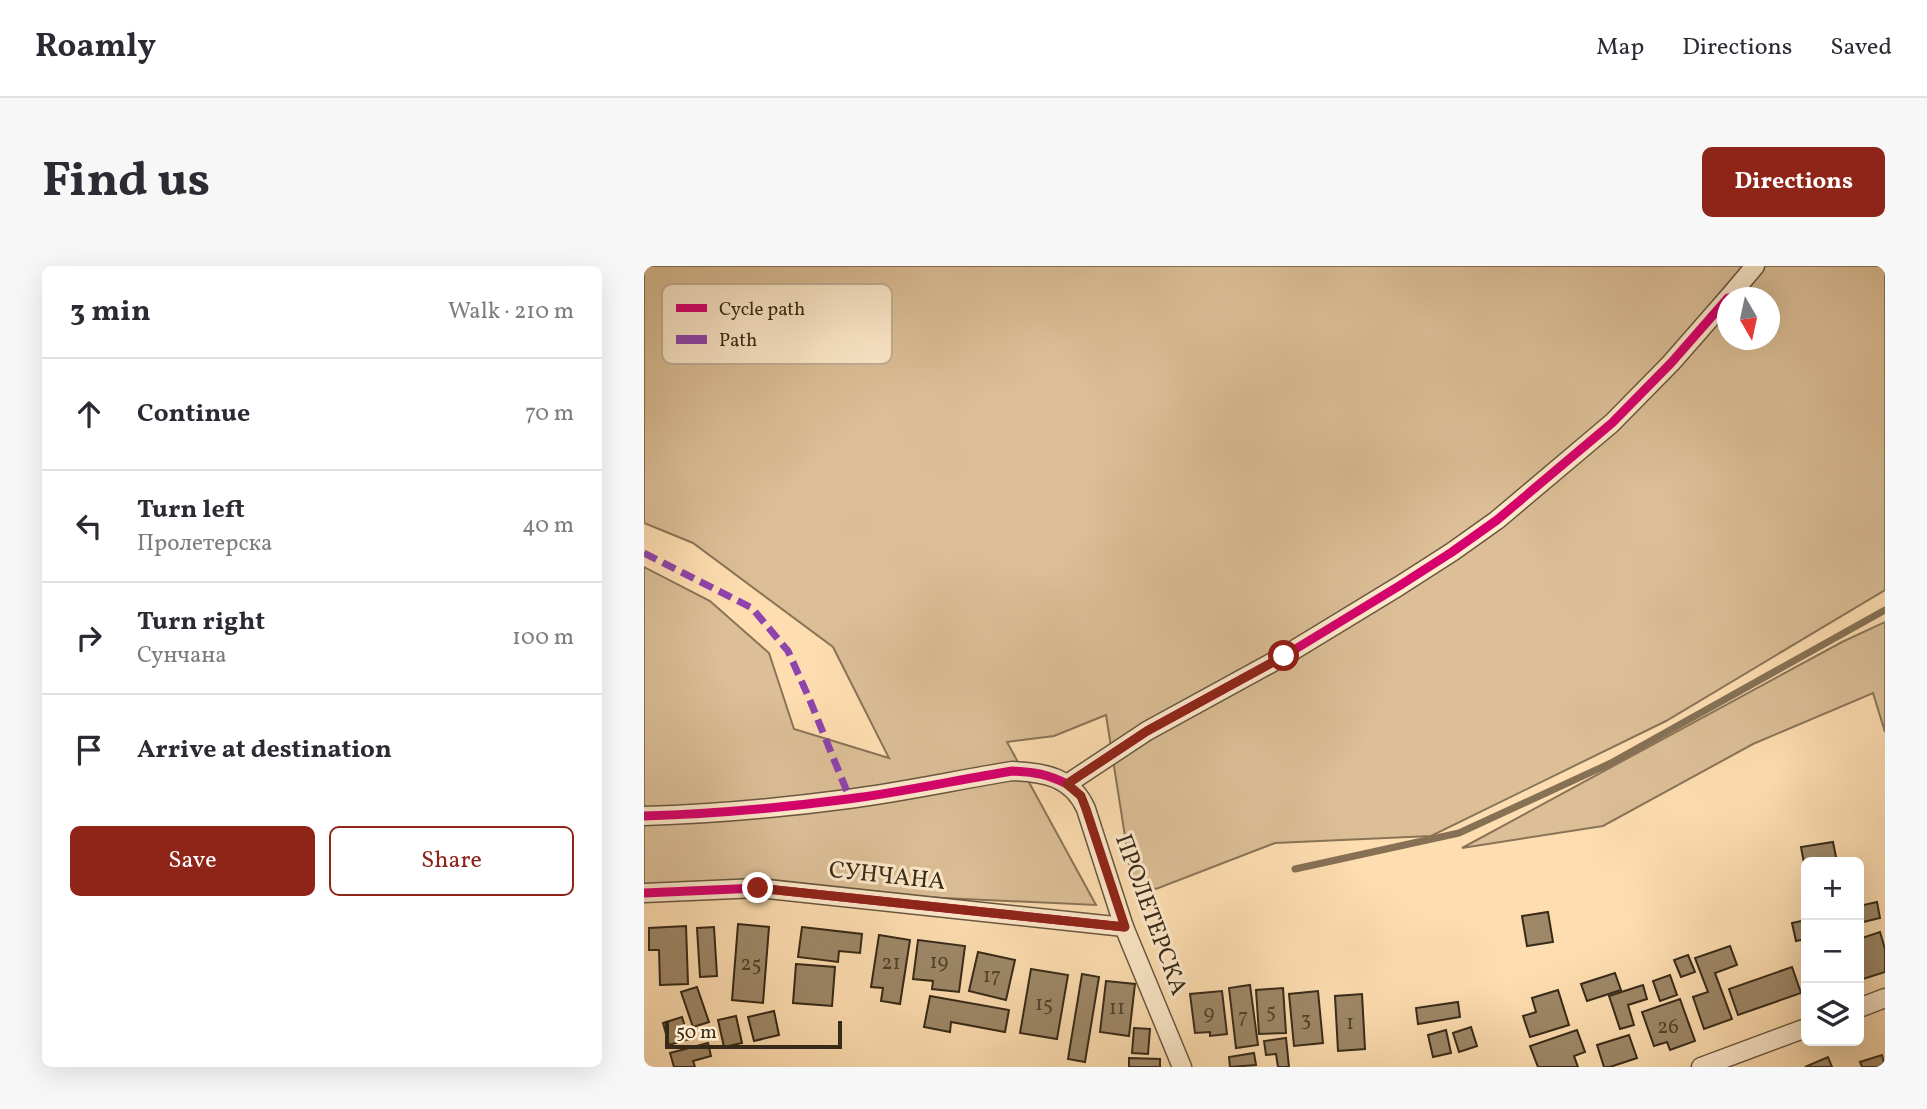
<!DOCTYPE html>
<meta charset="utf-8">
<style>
body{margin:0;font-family:Vollkorn,serif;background:#f7f7f7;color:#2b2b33}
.controls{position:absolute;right:21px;bottom:21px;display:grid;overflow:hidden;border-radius:10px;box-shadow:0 7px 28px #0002}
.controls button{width:63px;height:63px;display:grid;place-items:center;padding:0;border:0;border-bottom:2px solid #e1e1e2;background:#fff;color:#2b2b33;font:35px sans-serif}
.compass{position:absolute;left:1073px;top:21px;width:63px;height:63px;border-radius:50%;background:#fff;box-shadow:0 7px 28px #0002;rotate:171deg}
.scale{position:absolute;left:21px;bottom:18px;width:177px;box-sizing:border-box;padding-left:7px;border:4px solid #372a18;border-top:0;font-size:19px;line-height:24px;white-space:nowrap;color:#372a18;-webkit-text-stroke:5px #feeacc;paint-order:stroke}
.stop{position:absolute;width:21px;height:21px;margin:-16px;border:5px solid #8f2418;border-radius:50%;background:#fff}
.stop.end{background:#8f2418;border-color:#fff;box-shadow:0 2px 7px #0008}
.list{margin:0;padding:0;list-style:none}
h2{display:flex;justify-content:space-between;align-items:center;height:91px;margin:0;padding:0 28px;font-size:30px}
h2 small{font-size:23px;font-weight:400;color:#7c7c81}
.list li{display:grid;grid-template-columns:46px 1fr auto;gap:21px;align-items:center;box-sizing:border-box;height:112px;padding:0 28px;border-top:2px solid #e1e1e2}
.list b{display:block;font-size:26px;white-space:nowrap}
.list p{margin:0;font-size:23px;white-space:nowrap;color:#7c7c81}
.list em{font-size:23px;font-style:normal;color:#7c7c81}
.actions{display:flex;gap:14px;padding:21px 28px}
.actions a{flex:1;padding:16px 0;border:2px solid #8f2418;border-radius:10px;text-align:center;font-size:24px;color:#8f2418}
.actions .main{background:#8f2418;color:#fff}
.icon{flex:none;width:38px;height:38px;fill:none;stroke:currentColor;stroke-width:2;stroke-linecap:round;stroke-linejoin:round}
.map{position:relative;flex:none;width:1241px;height:801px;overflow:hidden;border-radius:10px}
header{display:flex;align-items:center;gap:42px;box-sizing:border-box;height:98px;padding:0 35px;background:#fff;border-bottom:2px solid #e1e1e2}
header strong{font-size:33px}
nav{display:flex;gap:38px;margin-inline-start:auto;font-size:24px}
.intro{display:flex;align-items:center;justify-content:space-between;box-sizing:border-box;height:168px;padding:0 42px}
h1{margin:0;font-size:49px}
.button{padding:18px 32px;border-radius:10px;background:#8f2418;color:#fff;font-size:24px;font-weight:700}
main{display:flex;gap:42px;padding:0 42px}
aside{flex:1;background:#fff;border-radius:10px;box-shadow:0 7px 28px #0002}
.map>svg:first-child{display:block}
.green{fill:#dcbf97;stroke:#8a7458;stroke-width:2;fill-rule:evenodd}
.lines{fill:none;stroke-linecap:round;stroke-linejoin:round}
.stream{stroke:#867155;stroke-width:7}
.building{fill:#9e8868;stroke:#372a18;stroke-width:2}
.street-casing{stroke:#69573e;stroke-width:21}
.street{stroke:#feeacc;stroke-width:18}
.quiet{stroke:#8e44ad;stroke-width:7;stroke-dasharray:14 7;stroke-linecap:butt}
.cycleway-casing{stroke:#feeacc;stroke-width:13}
.cycleway{stroke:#d6006c;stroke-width:9}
.route{stroke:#8f2418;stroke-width:9}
.labels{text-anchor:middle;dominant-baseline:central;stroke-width:6;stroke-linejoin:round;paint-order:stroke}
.number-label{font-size:21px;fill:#51422c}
.street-label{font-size:24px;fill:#372a18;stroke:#feeacc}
.key{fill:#feeacc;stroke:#c2b096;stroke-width:2}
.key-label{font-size:19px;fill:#372a18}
</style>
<header>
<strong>Roamly</strong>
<nav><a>Map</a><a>Directions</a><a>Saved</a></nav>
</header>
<div class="intro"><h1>Find us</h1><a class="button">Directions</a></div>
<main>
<aside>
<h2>3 min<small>Walk · 210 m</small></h2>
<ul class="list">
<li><svg class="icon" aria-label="ahead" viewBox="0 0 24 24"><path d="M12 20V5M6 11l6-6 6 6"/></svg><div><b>Continue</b></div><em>70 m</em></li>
<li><svg class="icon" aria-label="left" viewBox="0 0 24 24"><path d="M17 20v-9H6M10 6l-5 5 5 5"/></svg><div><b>Turn left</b><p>Пролетерска</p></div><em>40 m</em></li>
<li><svg class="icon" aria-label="right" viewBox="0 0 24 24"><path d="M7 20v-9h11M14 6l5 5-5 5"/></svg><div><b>Turn right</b><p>Сунчана</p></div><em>100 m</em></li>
<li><svg class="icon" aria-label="arrive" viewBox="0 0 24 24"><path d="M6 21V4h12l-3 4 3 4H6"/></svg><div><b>Arrive at destination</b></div></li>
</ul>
<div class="actions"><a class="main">Save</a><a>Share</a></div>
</aside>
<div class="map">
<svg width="1241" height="801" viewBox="0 0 1241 801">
<rect width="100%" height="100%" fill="#fedeb1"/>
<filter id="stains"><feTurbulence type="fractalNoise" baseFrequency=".00286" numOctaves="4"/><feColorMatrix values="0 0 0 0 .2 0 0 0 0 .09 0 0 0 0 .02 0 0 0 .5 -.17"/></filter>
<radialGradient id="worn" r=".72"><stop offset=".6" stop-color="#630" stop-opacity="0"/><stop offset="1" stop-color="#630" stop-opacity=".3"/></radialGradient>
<!-- green -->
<g class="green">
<path d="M 0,0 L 1241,0 L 1241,324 L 1022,455 L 787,570 L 631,577 L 512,623 L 488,615 L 462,449 L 410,470 L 363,476 L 452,639 L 0,618 L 0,301 L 66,335 L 125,387 L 150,463 L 245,492 L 189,381 L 49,277 L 0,257 ZM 1084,32 L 1126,32 L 1126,74 L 1084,74 Z"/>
<path d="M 1241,356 L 1241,466 L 1229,427 L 1109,478 L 959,560 L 818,582 L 1198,376 Z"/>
</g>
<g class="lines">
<!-- stream -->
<path class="stream" d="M 651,603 L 815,567 L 967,497 L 1241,344"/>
</g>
<!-- building -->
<g class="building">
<path d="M 1189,576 L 1193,596 L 1162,596 L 1162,608 L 1157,581 Z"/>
<path d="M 1233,636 L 1236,652 L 1215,657 L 1215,640 Z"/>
<path d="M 904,646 L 909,676 L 883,680 L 878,650 Z"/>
<path d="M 1162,654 L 1162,673 L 1152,675 L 1148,657 Z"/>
<path d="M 94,658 L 125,661 L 119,737 L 88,734 Z"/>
<path d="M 42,660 L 44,718 L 16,719 L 15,684 L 5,684 L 5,662 Z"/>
<path d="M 70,661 L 73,710 L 56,711 L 53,662 Z"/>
<path d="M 158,661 L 218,668 L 216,687 L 195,685 L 194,696 L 154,691 Z"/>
<path d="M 1236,666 L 1241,683 L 1241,706 L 1219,713 L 1215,698 L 1215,673 Z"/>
<path d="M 235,669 L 266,674 L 256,738 L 237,735 L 239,722 L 227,721 Z"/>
<path d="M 274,674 L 321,680 L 315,726 L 288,723 L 289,715 L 269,713 Z"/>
<path d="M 1086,680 L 1093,699 L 1071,707 L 1088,753 L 1060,763 L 1049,731 L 1064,726 L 1051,692 Z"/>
<path d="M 334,686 L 371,694 L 362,734 L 325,725 Z"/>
<path d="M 1044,689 L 1051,706 L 1037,711 L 1030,694 Z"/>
<path d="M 152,698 L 191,701 L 188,740 L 149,737 Z"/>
<path d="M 1148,701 L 1157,727 L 1094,749 L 1085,723 Z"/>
<path d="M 387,703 L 424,709 L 413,773 L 376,767 Z"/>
<path d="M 971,707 L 977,724 L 943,735 L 937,718 Z"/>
<path d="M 438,708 L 455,711 L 441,796 L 424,793 Z"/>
<path d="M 1026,709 L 1033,729 L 1016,735 L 1009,715 Z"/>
<path d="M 462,715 L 491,718 L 485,770 L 456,766 Z"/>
<path d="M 606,719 L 614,779 L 592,782 L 585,722 Z"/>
<path d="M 999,719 L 1003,733 L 984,739 L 990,759 L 976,763 L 965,730 Z"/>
<path d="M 53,721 L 65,756 L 49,761 L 37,726 Z"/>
<path d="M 639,722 L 642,767 L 615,768 L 612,724 Z"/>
<path d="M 914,724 L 925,759 L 886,771 L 879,750 L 892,746 L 888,732 Z"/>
<path d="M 578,725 L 583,768 L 566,770 L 566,766 L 551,767 L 546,728 Z"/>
<path d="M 674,725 L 679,777 L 650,780 L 645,728 Z"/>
<path d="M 718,728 L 721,783 L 694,785 L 691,730 Z"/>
<path d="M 286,730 L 365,744 L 361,766 L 307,756 L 306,766 L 280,761 Z"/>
<path d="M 1036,733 L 1051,775 L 1026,784 L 1023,776 L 1010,780 L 998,746 Z"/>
<path d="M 814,736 L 816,751 L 774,758 L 772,742 Z"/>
<path d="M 130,745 L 135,769 L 110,775 L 104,751 Z"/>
<path d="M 92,750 L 98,777 L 80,781 L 74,754 Z"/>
<path d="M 38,751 L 45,773 L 25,779 L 19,757 Z"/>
<path d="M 827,761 L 833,780 L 815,786 L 809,767 Z"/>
<path d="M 490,762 L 506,763 L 504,788 L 488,787 Z"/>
<path d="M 802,764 L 807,787 L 789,791 L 784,769 Z"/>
<path d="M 933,764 L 941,786 L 930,790 L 934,801 L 894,801 L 886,780 Z"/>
<path d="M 985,769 L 993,792 L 966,801 L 960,801 L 953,779 Z"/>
<path d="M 642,772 L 645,801 L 634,801 L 632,788 L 622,789 L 620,775 Z"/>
<path d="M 64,777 L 67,790 L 49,795 L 51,801 L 30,801 L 26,787 Z"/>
<path d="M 610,787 L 612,799 L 586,801 L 585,791 Z"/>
<path d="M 1238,789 L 1241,801 L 1218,801 L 1216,796 Z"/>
<path d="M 1184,791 L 1188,801 L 1161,801 Z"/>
<path d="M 485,792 L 516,793 L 516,801 L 485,801 Z"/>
</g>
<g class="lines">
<defs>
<g id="street">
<path d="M 1084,32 L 1111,0"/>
<path d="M 423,518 L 503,465 L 640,390 L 755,320 L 808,286 L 853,254 L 968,157 L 1027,97 L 1084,32"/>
<path d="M 0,550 C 68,548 136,542 204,533 C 259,526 313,514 368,505 C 400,506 428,511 442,543 L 480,661 L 538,801"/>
<path d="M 0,627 L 114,622 L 480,661"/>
<path d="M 1215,742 L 1241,732"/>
<path d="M 1057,801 L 1162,762"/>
</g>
</defs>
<!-- street casing -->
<use href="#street" class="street-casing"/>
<!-- street -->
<use href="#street" class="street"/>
<!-- quiet -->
<path class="quiet" d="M 0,287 L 108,342 L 144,385 L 165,432 L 206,533"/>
<defs>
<g id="cycleway">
<path d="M 0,550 C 68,548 136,542 204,533 C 259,526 313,514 368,505 C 391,506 403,508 423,518 L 503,465 L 640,390 L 755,320 L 808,286 L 853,254 L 968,157 L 1027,97 L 1084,32"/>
<path d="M 0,627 L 114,622 L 480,661"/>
</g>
</defs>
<!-- cycleway casing -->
<use href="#cycleway" class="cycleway-casing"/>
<!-- cycleway -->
<use href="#cycleway" class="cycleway"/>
</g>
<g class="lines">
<!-- route -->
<path class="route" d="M 114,622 L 481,661 L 442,543 L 437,530 L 423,518 L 503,465 L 640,390"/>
</g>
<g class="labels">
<!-- number labels -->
<g class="number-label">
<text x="295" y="696">19</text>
<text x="247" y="697">21</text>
<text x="107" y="698">25</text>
<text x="348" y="710">17</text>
<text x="400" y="738">15</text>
<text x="473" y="742">11</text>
<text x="627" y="745">5</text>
<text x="565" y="747">9</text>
<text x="599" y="751">7</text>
<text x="662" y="753">3</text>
<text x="706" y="757">1</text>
<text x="1024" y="761">26</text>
</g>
<!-- street labels -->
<g class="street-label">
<text transform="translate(243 611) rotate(6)">СУНЧАНА</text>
<text transform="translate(506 649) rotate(70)">ПРОЛЕТЕРСКА</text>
</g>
</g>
<!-- legend -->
<rect x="18" y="18" width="230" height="80" rx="10" class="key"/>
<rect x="32" y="38" width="31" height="8" fill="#d6006c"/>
<rect x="32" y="69" width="31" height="9" fill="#8e44ad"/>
<g class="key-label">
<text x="75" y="49">Cycle path</text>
<text x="75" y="80">Path</text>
</g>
<rect width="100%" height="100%" filter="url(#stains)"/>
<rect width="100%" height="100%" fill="url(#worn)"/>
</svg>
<div class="controls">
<button>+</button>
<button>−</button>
<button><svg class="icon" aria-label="layers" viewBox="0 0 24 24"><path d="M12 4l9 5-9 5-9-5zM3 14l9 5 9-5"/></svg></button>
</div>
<svg class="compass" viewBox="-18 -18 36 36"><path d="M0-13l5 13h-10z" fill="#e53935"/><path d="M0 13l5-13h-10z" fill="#7c7c81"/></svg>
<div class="scale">50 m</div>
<div class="stop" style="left:640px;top:390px"></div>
<div class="stop end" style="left:114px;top:622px"></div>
</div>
</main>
